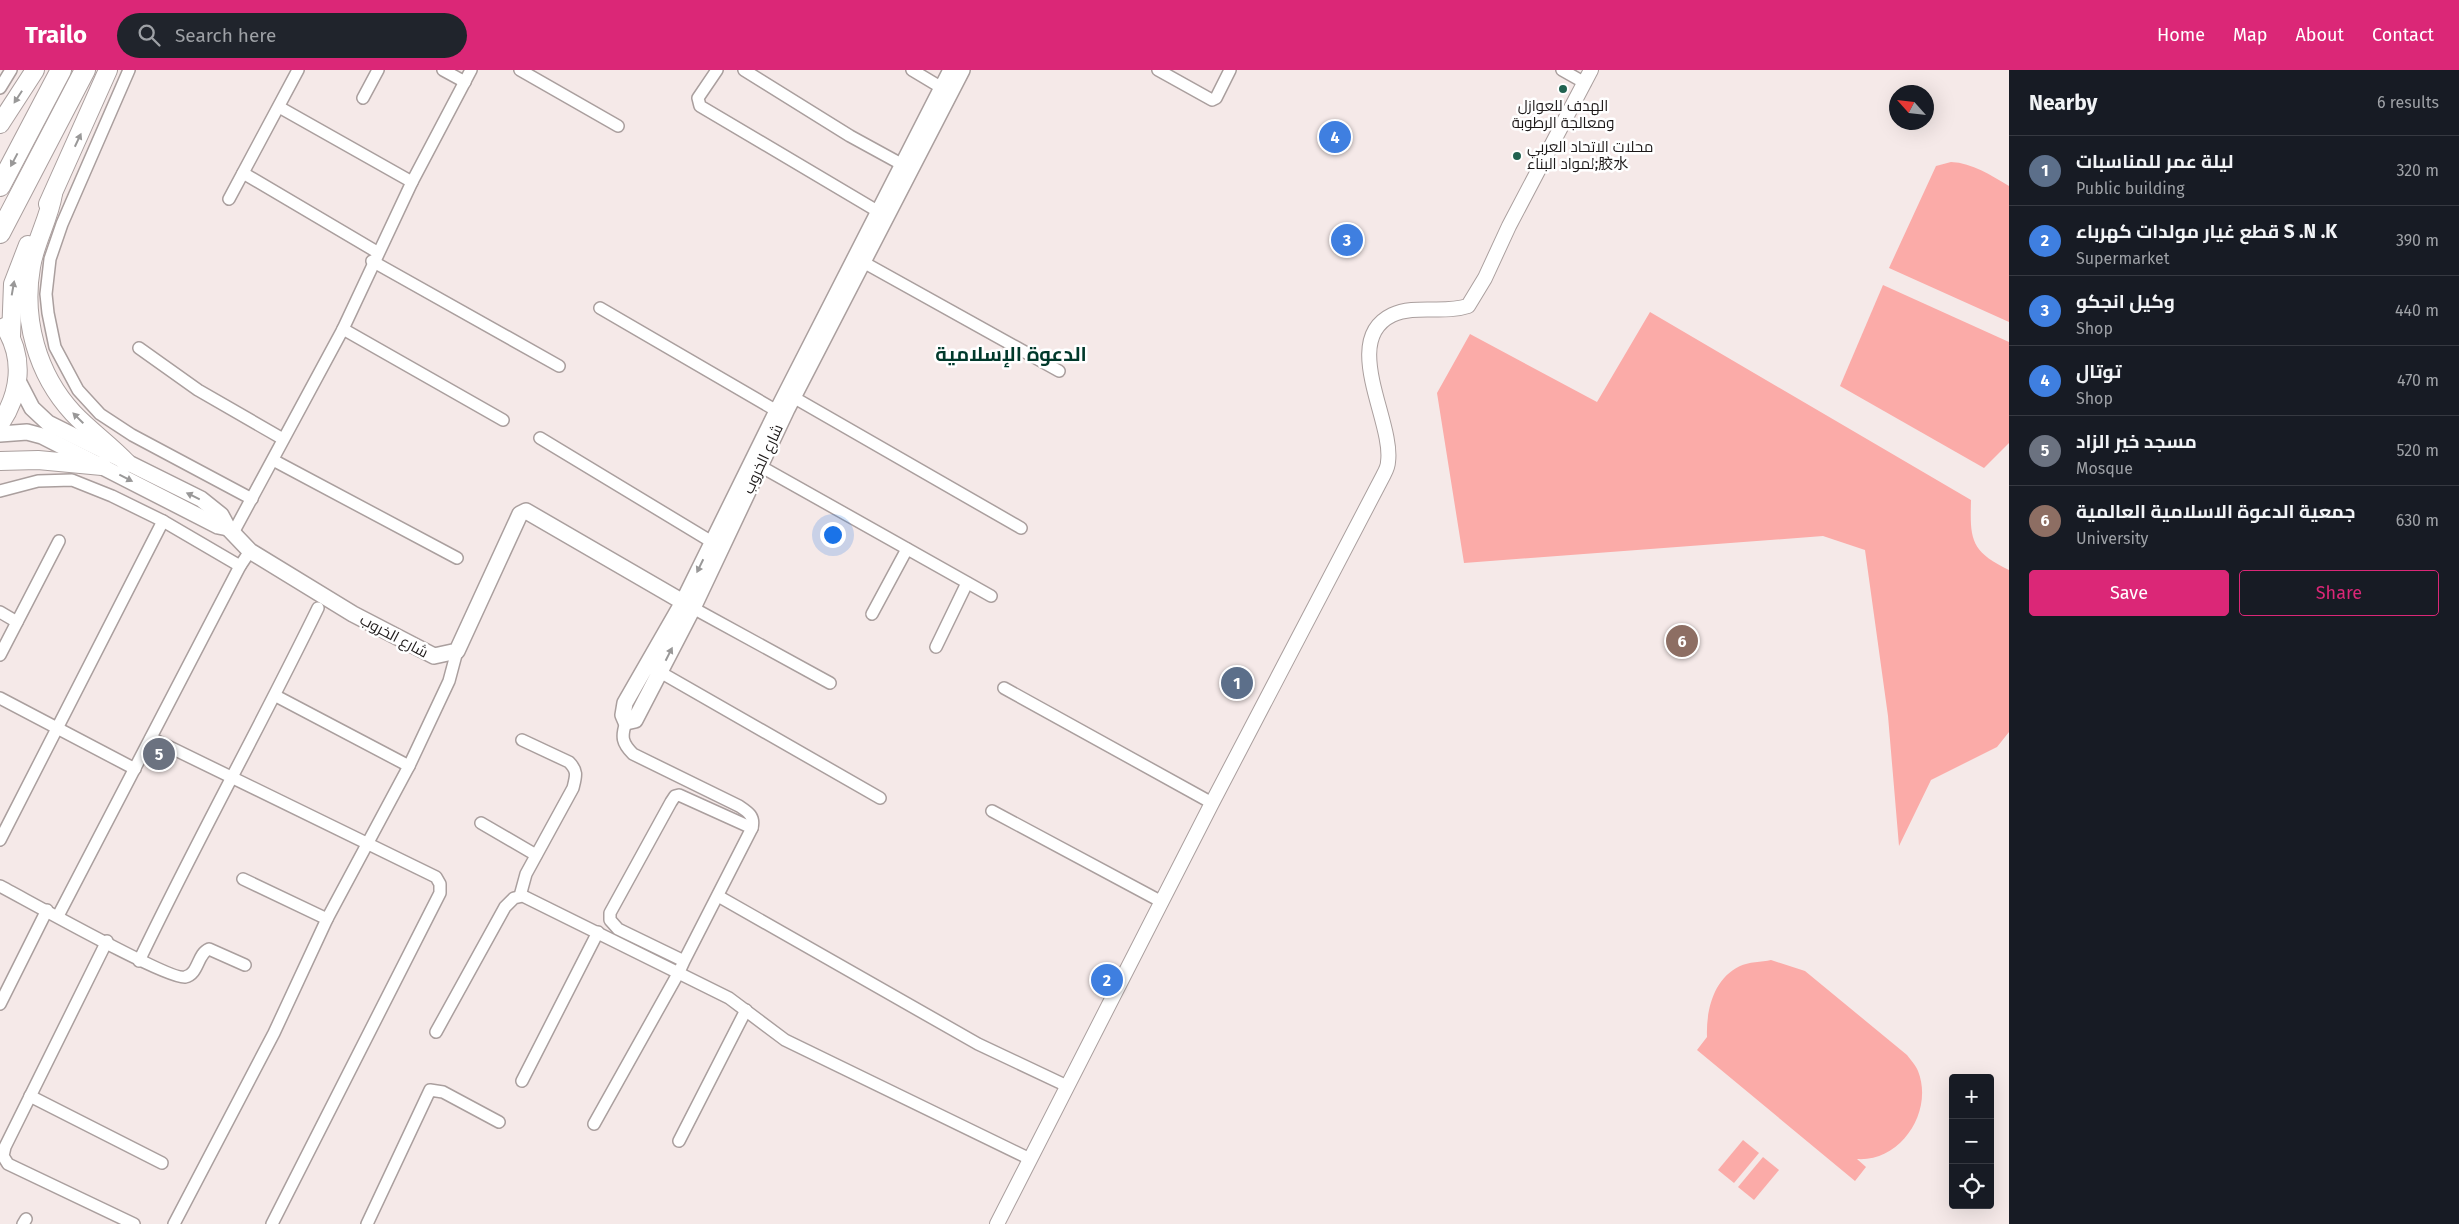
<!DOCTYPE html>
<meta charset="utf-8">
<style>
body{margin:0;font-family:"Fira Sans",Cairo,"Noto Sans SC",sans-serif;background:#20242c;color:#f1f3f6}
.controls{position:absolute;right:15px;bottom:15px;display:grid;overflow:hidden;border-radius:5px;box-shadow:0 5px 20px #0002}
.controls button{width:45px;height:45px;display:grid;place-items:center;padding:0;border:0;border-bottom:1px solid #363941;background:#171b24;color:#f1f3f6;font:25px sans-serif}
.compass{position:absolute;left:1889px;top:15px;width:45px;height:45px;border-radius:50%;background:#171b24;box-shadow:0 5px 20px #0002;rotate:297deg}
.you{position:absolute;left:832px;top:464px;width:18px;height:18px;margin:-12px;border:4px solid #fff;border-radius:50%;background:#1a73e8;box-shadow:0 0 0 8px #1a73e833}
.badge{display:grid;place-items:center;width:32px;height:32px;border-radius:50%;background:#db2777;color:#fff;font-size:16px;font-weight:700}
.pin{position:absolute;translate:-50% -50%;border:2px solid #fff;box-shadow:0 1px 5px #0006}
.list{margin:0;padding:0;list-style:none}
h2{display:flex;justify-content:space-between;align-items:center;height:65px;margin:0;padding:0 20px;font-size:21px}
h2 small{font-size:16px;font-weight:400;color:#9ea1a6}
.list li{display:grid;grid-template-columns:32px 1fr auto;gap:15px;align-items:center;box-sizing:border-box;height:70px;padding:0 20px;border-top:1px solid #363941}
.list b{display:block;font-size:19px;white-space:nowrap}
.list p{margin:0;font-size:16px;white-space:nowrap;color:#9ea1a6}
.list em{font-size:16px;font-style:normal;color:#9ea1a6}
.actions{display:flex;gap:10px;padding:15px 20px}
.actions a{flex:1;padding:11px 0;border:1px solid #db2777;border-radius:5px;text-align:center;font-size:18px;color:#db2777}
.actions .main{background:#db2777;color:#fff}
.icon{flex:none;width:28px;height:28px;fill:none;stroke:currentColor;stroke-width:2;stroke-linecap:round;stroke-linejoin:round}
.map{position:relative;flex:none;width:2009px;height:1154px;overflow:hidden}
header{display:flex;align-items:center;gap:30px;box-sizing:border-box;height:70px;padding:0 25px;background:#db2777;color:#fff}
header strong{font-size:24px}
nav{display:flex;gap:28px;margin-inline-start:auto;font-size:18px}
.search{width:350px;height:45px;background:#20242c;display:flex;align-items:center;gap:12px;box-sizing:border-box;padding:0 18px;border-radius:28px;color:#9ea1a6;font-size:19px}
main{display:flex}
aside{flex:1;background:#171b24}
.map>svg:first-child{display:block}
.green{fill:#fbaba8}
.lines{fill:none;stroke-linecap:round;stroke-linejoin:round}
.minor-casing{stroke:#aa9f9e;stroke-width:14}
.tertiary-casing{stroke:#aa9f9e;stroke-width:16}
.secondary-casing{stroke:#aa9f9e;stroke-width:18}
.primary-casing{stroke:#aa9f9e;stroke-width:20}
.motorway-casing{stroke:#aa9f9e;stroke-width:22}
.minor{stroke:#fff;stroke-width:11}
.tertiary{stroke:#fff;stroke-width:14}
.secondary{stroke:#fff;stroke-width:15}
.primary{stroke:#fff;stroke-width:18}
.motorway{stroke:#fff;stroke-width:20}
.oneway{fill:#999898}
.poi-dot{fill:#216250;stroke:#fff;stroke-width:2}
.labels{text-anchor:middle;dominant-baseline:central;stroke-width:5;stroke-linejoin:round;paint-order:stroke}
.poi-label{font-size:15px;fill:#1d1919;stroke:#fff}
.street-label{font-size:15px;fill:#1d1919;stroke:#fff}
.district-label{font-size:20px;font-weight:bold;fill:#00392b;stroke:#fff}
</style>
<header>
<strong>Trailo</strong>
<div class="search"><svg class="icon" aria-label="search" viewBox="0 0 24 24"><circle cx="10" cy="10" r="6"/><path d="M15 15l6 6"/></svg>Search here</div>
<nav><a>Home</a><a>Map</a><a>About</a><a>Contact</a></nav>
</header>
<main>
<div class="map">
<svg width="2009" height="1154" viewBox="0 0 2009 1154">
<rect width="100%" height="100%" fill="#f5e9e8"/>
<!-- green -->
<g class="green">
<path d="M 1951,92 C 1973,93 1990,105 2009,116 L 2009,252 L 1889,198 L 1936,96 Z"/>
<path d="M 1883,215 L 2009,272 L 2009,373 L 1984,398 L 1840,316 Z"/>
<path d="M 1650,242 L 1971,430 C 1970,469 1970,481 2009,500 L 2009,662 L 1997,677 L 1931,710 L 1899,776 L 1888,646 L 1865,480 L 1823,466 L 1464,493 L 1437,323 L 1470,264 L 1597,332 Z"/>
<path d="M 1771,890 L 1805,901 L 1907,985 C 1911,990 1916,996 1918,1001 C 1934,1041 1901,1092 1857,1089 L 1866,1097 L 1855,1111 L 1697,980 L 1707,967 C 1706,941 1713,909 1740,896 C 1748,892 1762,892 1771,890 Z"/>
<path d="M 1743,1070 L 1759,1083 L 1734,1113 L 1718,1100 Z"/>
<path d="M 1763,1087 L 1779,1100 L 1754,1130 L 1738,1117 Z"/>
</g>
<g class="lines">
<defs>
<g id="minor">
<path d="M 129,0 L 62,154 L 50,189 L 46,224 L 48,243 L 55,277 L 78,320 L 100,344 L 132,365 L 252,429"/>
<path d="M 443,0 L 465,12"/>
<path d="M 520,0 L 618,56"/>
<path d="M 717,0 L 698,28 L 700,36 L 884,145"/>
<path d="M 744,0 L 850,66 L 903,95"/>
<path d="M 912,0 L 942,18"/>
<path d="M 1158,0 L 1212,30 L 1216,28 L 1230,0"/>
<path d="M 1562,0 L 1585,13"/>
<path d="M 0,18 L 11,0"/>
<path d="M 363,28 L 378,0"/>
<path d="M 279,37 L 412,112"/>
<path d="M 243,103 L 377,182"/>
<path d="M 229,129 L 298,0"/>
<path d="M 372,191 L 559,296"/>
<path d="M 863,192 L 1059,301"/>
<path d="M 600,238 L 777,341"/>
<path d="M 343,259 L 503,350"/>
<path d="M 139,278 L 198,320 L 283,369"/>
<path d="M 793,327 L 1021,458"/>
<path d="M 540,368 L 712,472"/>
<path d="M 273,390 L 457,488"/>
<path d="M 760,396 L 991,526"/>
<path d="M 0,421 L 38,411 L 72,410 L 112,426 L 163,451 L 240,496"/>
<path d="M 233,463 L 343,259 L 412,112 L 471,0"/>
<path d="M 693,538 L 830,613"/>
<path d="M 0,542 L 17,552"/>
<path d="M 872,544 L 907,479"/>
<path d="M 936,577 L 967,513"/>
<path d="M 0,585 L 59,471"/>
<path d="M 660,602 L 880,728"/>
<path d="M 1004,618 L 1212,733"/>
<path d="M 276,626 L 409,696"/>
<path d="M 0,628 L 135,699"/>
<path d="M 626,652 C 621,667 622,673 633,684 L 739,736 C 748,742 755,746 752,758"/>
<path d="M 151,668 L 436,807 L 440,814 L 440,823 L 272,1154"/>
<path d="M 992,741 L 1162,832"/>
<path d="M 481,753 L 536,785"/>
<path d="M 0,770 L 163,451"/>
<path d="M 243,809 L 327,849"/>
<path d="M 0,816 C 25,829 170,911 185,907 C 199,904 197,884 209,879 L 245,895"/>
<path d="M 520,826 L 526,804 L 573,718 C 576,706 578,701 569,692 L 522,670"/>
<path d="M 718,826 L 978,974 L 1067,1016"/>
<path d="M 58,846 L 240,496 L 250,481"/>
<path d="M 107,871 L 5,1077 L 3,1086 L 8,1094 L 134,1154"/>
<path d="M 139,891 C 196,772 260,657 318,538"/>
<path d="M 0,934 L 47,840"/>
<path d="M 436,962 L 505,837 L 514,828 L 523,826 L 729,928 L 785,970 L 1030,1089"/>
<path d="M 522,1011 L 598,862"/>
<path d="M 30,1026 L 162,1093"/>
<path d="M 594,1054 L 679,902 L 684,891 L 752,758 L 679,725 L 675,726 L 671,732 L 610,843 L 610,850 L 618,859 L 684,891"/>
<path d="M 679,1071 L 746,940"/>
<path d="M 23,1154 L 26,1149"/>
<path d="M 174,1154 L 274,963 L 327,849 L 409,696 L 449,611 L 457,581"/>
<path d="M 367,1154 L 430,1020 L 443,1022 L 499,1052"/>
</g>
<path id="tertiary" d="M 997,1154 L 1212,733 L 1383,406 C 1385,402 1388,397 1388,392 C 1394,352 1340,270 1392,245 C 1415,234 1444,244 1468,236 L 1485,208 L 1509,156 L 1591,0"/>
<g id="secondary">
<path d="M 951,0 L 777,341 L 683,532 L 625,633 L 623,645 L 626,652 L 635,650 L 693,538 L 787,339 L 962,0"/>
<path d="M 18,311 L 32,338 L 48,353 L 201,429 L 221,445 L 228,458 L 250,481 L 353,544 L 434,586 L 457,581 L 520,444 L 526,441 L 683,532"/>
<path d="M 0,364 L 27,362 L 42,366 L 218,456 L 228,458"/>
</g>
<g id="primary">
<path d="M 0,54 L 35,0"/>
<path d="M 53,124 C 49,149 35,172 31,197 C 22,249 37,304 73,343 C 90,361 110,375 127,393"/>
<path d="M 48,134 L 108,0"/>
<path d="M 11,267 L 13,214 L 28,175"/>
<path d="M 0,354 C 20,324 25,289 5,257"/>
<path d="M 0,391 L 38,390 L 102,396"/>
</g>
<g id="motorway">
<path d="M 0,116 L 61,0"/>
<path d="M 0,163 L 85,0"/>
</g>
</defs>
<!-- minor casing -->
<use href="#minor" class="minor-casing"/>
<!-- tertiary casing -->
<use href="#tertiary" class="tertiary-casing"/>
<!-- secondary casing -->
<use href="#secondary" class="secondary-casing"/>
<!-- primary casing -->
<use href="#primary" class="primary-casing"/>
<!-- motorway casing -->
<use href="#motorway" class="motorway-casing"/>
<!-- minor -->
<use href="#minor" class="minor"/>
<!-- tertiary -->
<use href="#tertiary" class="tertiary"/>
<!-- secondary -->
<use href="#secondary" class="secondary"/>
<!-- primary -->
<use href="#primary" class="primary"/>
<!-- motorway -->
<use href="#motorway" class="motorway"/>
</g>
<!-- one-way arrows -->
<defs><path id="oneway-solid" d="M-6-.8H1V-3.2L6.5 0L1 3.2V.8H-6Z" transform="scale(1.25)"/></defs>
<g class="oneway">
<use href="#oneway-solid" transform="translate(18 27) rotate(123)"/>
<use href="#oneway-solid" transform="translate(78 70) rotate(-65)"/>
<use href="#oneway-solid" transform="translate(14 90) rotate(118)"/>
<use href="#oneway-solid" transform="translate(13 218) rotate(-80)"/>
<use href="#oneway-solid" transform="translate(78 348) rotate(-135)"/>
<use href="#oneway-solid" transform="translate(126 408) rotate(27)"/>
<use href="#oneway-solid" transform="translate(193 426) rotate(-154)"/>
<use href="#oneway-solid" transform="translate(700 496) rotate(116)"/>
<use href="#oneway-solid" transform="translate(669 584) rotate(-63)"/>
</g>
<!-- markers -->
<g class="poi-dot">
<circle cx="1563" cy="19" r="5"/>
<circle cx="1517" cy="86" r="5"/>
</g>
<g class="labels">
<!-- poi labels -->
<g class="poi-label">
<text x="1563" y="36">الهدف للعوازل<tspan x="1563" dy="17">ومعالجة الرطوبة</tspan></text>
<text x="1527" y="77" text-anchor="start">محلات الاتحاد العربي<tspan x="1527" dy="17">لمواد البناء;胶水</tspan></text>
</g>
<!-- street labels -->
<g class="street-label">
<text transform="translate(763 389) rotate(-65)">شارع الخروب</text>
<text transform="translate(394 566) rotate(28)">شارع الخروب</text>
</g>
<!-- district labels -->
<g class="district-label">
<text x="1011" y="284">الدعوة الإسلامية</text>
</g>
</g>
</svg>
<div class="controls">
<button>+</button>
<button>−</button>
<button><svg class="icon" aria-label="locate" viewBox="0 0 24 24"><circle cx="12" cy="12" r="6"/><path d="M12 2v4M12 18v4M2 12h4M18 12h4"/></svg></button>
</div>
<svg class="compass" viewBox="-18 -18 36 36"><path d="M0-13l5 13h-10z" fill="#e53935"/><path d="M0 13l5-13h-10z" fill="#9ea1a6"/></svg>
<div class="you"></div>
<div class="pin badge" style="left:1237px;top:613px;background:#5c6f8a">1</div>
<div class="pin badge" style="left:1107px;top:910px;background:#3f7fe0">2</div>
<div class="pin badge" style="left:1347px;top:170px;background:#3f7fe0">3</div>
<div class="pin badge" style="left:1335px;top:67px;background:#3f7fe0">4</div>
<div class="pin badge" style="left:159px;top:684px;background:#6b7280">5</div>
<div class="pin badge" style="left:1682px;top:571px;background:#8d6e63">6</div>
</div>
<aside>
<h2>Nearby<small>6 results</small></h2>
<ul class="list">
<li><span class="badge" style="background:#5c6f8a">1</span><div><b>ليلة عمر للمناسبات</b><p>Public building</p></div><em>320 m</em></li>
<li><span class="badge" style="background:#3f7fe0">2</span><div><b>قطع غيار مولدات كهرباء S .N .K</b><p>Supermarket</p></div><em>390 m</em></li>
<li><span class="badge" style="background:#3f7fe0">3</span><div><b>وكيل انجكو</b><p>Shop</p></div><em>440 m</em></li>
<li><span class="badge" style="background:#3f7fe0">4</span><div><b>توتال</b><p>Shop</p></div><em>470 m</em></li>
<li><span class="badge" style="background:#6b7280">5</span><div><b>مسجد خير الزاد</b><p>Mosque</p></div><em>520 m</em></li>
<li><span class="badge" style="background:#8d6e63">6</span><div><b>جمعية الدعوة الاسلامية العالمية</b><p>University</p></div><em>630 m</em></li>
</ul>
<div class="actions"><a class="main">Save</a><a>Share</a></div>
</aside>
</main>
